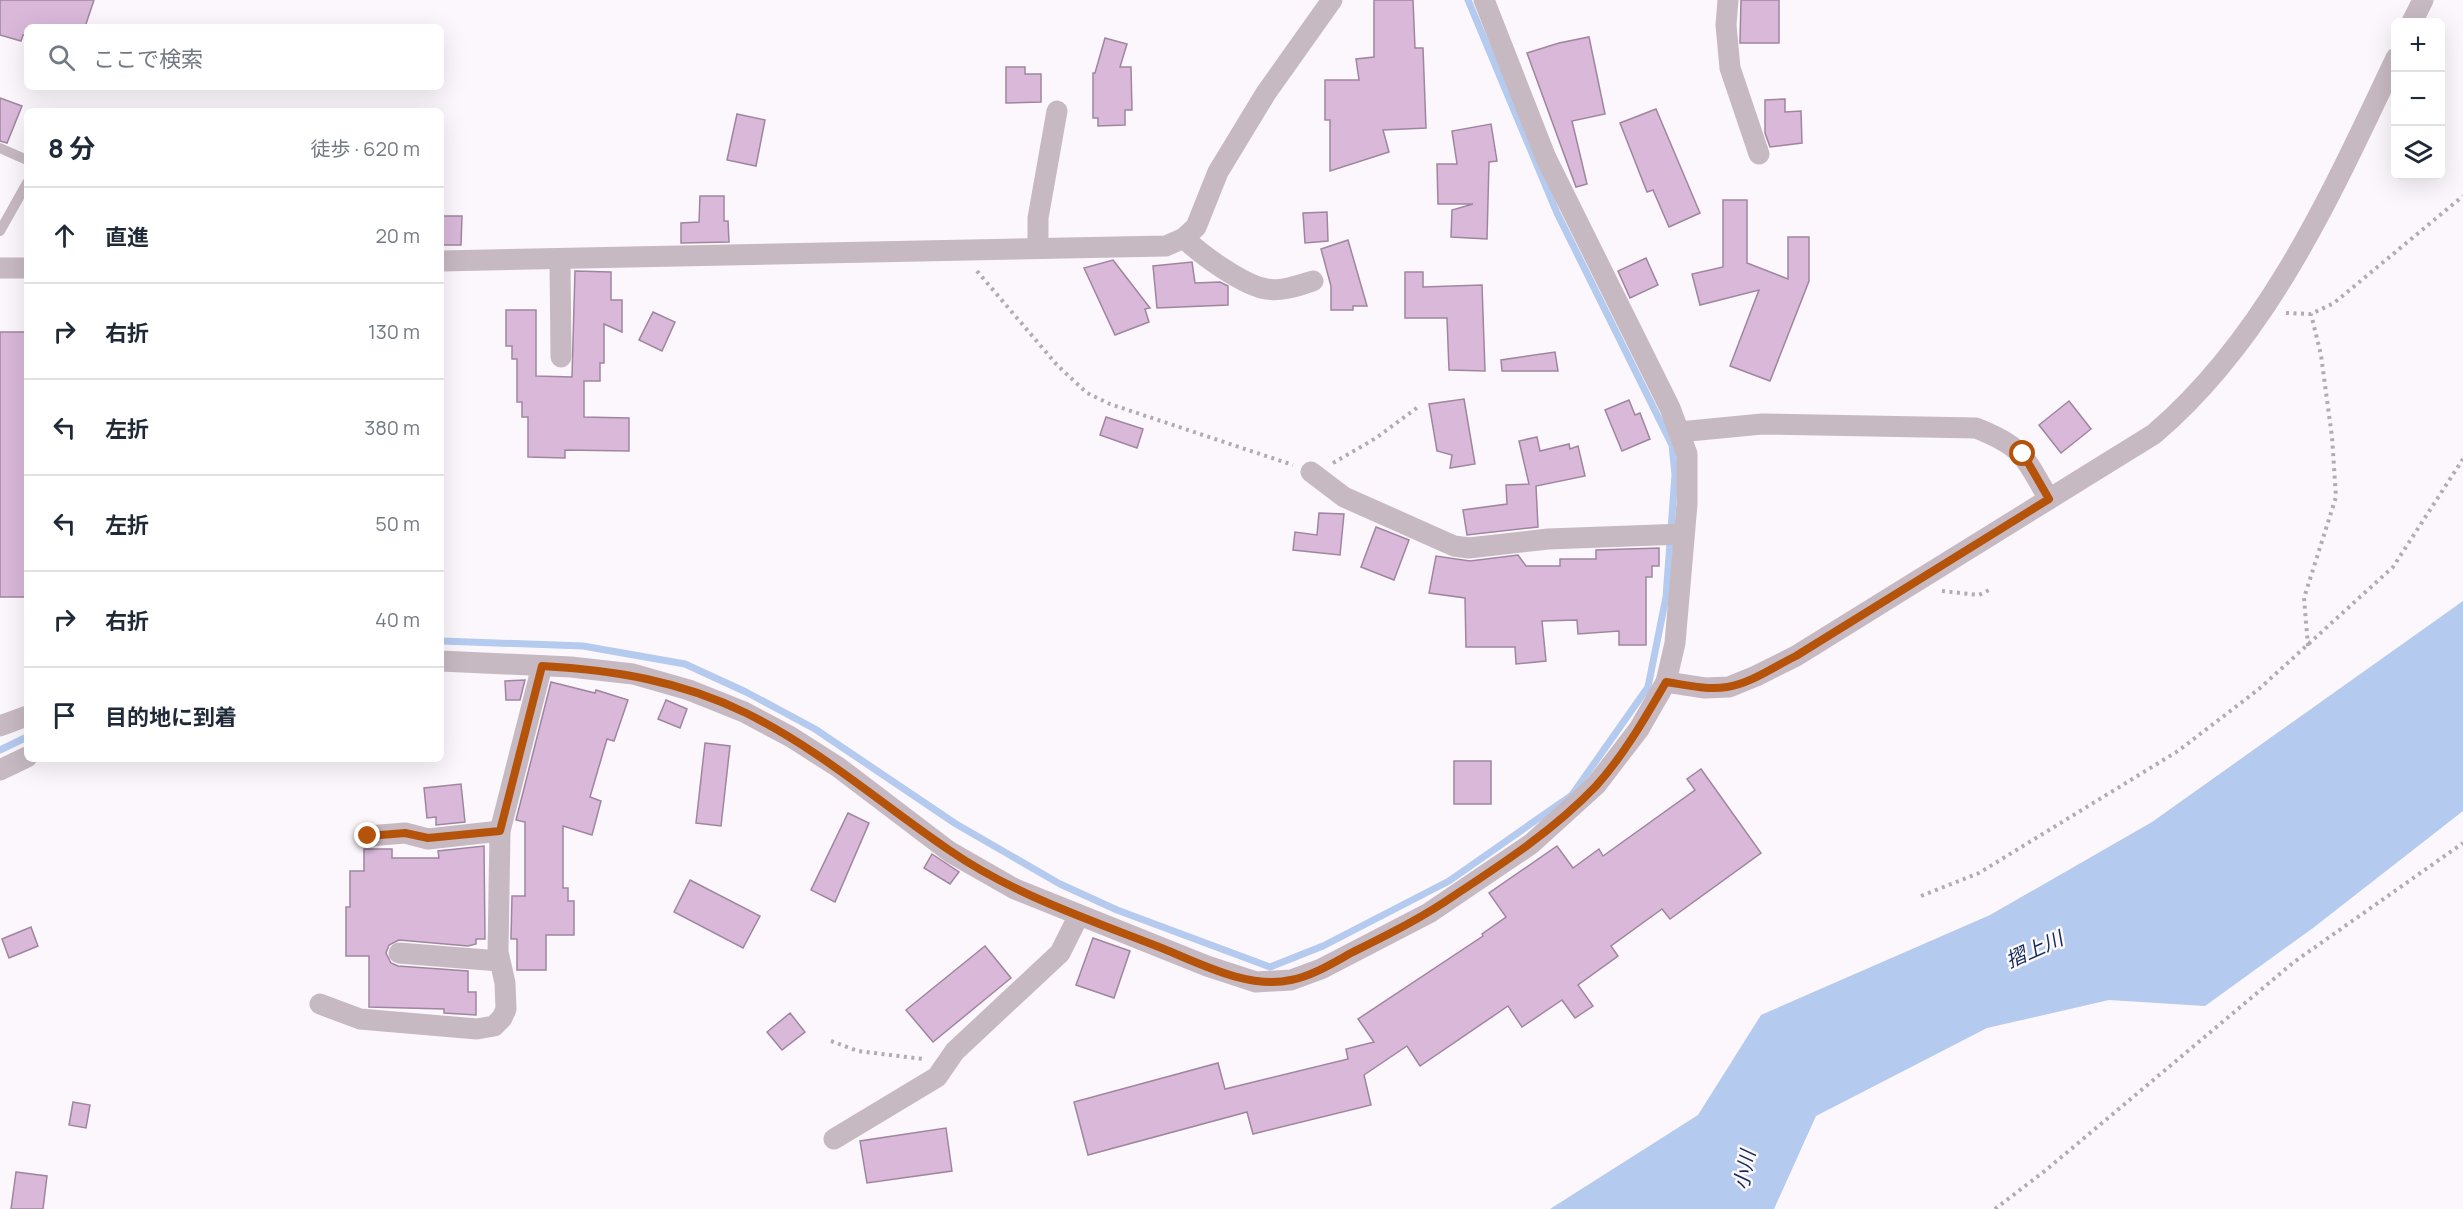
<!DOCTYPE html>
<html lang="ja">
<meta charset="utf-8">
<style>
body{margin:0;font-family:Manrope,"Noto Sans JP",sans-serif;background:#f6f6f7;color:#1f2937}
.controls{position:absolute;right:18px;top:18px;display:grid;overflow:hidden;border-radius:9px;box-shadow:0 6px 24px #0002}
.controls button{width:54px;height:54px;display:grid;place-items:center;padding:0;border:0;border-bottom:2px solid #e0e1e3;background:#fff;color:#1f2937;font:30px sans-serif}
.stop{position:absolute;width:18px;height:18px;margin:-14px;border:4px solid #b45309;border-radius:50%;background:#fff}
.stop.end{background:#b45309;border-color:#fff;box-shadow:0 2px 6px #0008}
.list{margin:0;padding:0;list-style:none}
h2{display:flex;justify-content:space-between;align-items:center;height:78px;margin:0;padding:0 24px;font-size:26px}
h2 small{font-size:20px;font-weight:400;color:#747a83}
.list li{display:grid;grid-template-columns:39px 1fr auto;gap:18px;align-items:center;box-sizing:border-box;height:96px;padding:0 24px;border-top:2px solid #e0e1e3}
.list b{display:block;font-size:22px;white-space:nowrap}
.list em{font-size:20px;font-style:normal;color:#747a83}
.icon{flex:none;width:33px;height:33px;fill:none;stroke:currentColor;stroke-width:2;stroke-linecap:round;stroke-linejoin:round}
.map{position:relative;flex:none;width:2463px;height:1209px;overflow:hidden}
.search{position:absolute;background:#fff;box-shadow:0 6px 24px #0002;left:24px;top:24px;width:420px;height:66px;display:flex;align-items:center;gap:15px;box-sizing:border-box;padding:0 21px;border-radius:9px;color:#747a83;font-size:22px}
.panel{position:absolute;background:#fff;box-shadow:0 6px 24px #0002;left:24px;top:108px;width:420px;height:654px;border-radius:9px}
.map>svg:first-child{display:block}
.water{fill:#b4caef}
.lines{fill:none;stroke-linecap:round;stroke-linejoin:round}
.stream{stroke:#b4caef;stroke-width:7}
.building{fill:#d9b8d9;stroke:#9f869e;stroke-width:1.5}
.path{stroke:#b2acb2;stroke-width:4;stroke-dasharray:3 4.5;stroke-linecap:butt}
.lane{stroke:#c7b9c2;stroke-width:10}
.street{stroke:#c7b9c2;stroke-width:21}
.route{stroke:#b45309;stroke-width:8}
.labels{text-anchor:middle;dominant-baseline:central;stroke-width:5;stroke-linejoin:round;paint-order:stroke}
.water-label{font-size:20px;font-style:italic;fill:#112a57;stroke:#fcf7fc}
</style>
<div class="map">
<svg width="2463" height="1209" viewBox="0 0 2463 1209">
<rect width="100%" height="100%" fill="#fcf7fc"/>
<!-- water -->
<path class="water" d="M 2463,601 L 2463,811 L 2313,928 L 2205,1006 L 2109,1000 L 1987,1028 L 1816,1116 L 1774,1209 L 1550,1209 L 1698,1115 L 1761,1015 L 1990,915 L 2152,822 Z"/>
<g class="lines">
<!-- stream -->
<g class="stream">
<path d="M 441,641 L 583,646 L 685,664 L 746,692 L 815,729 L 956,824 L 1060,884 L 1117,910 L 1270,967 L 1323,946 L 1449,881 L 1572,795 L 1648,687 L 1666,597 L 1675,475 L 1672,445 L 1557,213 L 1468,0"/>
<path d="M 0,750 L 27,737"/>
</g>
</g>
<!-- building -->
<g class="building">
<path d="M 0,0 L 94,0 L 85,27 L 27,27 L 27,36 L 23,35 L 21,41 L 0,35 Z"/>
<path d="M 1374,0 L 1413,0 L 1415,48 L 1423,48 L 1426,128 L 1383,130 L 1389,152 L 1330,171 L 1330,120 L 1325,120 L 1325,80 L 1359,80 L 1356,59 L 1374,57 Z"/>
<path d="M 1741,0 L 1779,0 L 1779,43 L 1740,43 Z"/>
<path d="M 1589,37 L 1605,114 L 1572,121 L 1587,184 L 1576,187 L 1527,53 L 1559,43 Z"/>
<path d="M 1105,38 L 1127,44 L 1120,67 L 1131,67 L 1132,110 L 1125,110 L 1125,125 L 1098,126 L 1098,118 L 1093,118 L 1093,73 L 1095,73 Z"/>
<path d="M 1006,67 L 1025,67 L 1025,74 L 1041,74 L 1041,102 L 1006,103 Z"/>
<path d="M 0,98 L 22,106 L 7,143 L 0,141 Z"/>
<path d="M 1785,99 L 1785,112 L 1801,111 L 1802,143 L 1770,147 L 1765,133 L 1765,100 Z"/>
<path d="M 1656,109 L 1700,213 L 1669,227 L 1653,190 L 1647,192 L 1620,123 Z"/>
<path d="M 737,114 L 765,120 L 756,166 L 727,160 Z"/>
<path d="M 1491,124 L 1497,161 L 1489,162 L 1487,239 L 1451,237 L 1452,210 L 1473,204 L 1438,204 L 1437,164 L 1457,164 L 1452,131 Z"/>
<path d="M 700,196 L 724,196 L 724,221 L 728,221 L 729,242 L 681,243 L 681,223 L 699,222 Z"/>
<path d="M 1723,200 L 1747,200 L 1747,263 L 1788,279 L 1788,237 L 1809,237 L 1809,281 L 1770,381 L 1730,366 L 1759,290 L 1700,305 L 1692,274 L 1723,267 Z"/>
<path d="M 1327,212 L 1328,241 L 1305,243 L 1303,213 Z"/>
<path d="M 441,216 L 462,216 L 461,245 L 441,245 Z"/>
<path d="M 1348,240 L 1367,306 L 1353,306 L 1353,310 L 1331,310 L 1331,286 L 1321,249 Z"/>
<path d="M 1646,258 L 1658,285 L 1630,298 L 1618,271 Z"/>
<path d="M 1113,260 L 1150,308 L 1145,309 L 1149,322 L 1115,335 L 1084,268 Z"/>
<path d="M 1192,262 L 1195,283 L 1220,282 L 1228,286 L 1228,305 L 1157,308 L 1153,266 Z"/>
<path d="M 575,271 L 611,272 L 611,300 L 622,300 L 622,332 L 604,324 L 604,363 L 600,363 L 600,381 L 584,381 L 584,417 L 629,418 L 629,451 L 565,450 L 565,458 L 528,457 L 528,417 L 522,417 L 522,402 L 517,402 L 517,359 L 512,359 L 512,346 L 506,346 L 506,310 L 536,310 L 536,376 L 572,377 Z"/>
<path d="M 1405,272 L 1423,272 L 1423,287 L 1482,285 L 1485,371 L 1449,370 L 1447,318 L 1405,318 Z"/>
<path d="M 653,312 L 675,322 L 662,351 L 639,340 Z"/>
<rect x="0" y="332" width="27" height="265"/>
<path d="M 1555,352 L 1558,371 L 1502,371 L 1501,360 Z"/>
<path d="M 1464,399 L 1475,464 L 1450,468 L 1452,455 L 1437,451 L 1429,404 Z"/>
<path d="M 1629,400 L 1635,415 L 1640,413 L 1650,439 L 1622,451 L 1605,410 Z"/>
<path d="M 2069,401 L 2091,429 L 2061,453 L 2039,425 Z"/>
<path d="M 1106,417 L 1143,429 L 1137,448 L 1100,435 Z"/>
<path d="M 1537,437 L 1540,451 L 1569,444 L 1570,449 L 1578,446 L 1585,476 L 1536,486 L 1538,527 L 1467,535 L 1463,510 L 1507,504 L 1506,485 L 1529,484 L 1519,441 Z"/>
<path d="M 1319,513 L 1344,514 L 1340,555 L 1293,550 L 1295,532 L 1317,535 Z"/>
<path d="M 1376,527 L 1409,540 L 1394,580 L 1361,567 Z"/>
<path d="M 1659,548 L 1659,566 L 1652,566 L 1652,577 L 1646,577 L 1646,645 L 1619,645 L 1619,631 L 1578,634 L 1577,620 L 1542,621 L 1546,661 L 1516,664 L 1515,647 L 1466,647 L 1465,598 L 1429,593 L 1436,556 L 1470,561 L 1518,555 L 1526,566 L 1560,566 L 1560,559 L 1596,559 L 1596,550 Z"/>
<path d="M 525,680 L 520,700 L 506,700 L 505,681 Z"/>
<path d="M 551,682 L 595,693 L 596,690 L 628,700 L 614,741 L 607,739 L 590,797 L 601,801 L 592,835 L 563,826 L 563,888 L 568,888 L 568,901 L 574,901 L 574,935 L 546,935 L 546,970 L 517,970 L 517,939 L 511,939 L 512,896 L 525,896 L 525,822 L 516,820 Z"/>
<path d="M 666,700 L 687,709 L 680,728 L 658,719 Z"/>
<path d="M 705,743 L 730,746 L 721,826 L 696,823 Z"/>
<rect x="1454" y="761" width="37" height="43"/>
<path d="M 1701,769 L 1761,853 L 1670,919 L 1662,909 L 1611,946 L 1618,956 L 1578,985 L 1593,1006 L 1575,1018 L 1562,1000 L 1522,1027 L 1508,1006 L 1420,1066 L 1407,1046 L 1364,1075 L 1371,1105 L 1253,1134 L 1247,1112 L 1088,1155 L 1074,1102 L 1218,1063 L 1225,1089 L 1348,1059 L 1346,1049 L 1374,1042 L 1358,1019 L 1483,936 L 1482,934 L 1506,917 L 1489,893 L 1557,846 L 1573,868 L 1599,849 L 1603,856 L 1695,790 L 1687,779 Z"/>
<path d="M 461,784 L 465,822 L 436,825 L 436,817 L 427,818 L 424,788 Z"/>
<path d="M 848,813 L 869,823 L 835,902 L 811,890 Z"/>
<path d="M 484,846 L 485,939 L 476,939 L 476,944 L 468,946 L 399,940 L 389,945 L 386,953 L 391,963 L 398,966 L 468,971 L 468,992 L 476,992 L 476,1015 L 444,1013 L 444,1009 L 369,1007 L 369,956 L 346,956 L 346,907 L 350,907 L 350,871 L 364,871 L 364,849 L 392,849 L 392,858 L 439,858 L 438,851 Z"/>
<path d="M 932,854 L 959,872 L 950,884 L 924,868 Z"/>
<path d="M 690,880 L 760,916 L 743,948 L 674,912 Z"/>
<path d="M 31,927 L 38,946 L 9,958 L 2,939 Z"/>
<path d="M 1093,938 L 1130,951 L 1114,998 L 1076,985 Z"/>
<path d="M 985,946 L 1011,978 L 933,1042 L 906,1010 Z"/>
<path d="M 790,1013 L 805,1032 L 782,1050 L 767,1032 Z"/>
<path d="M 73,1102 L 90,1105 L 86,1128 L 69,1125 Z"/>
<path d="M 946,1128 L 952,1171 L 867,1183 L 860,1141 Z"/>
<path d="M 16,1172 L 47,1176 L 43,1209 L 11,1209 Z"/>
</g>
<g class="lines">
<!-- path -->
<g class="path">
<path d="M 977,271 L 1057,365 L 1087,393 L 1110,404 L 1293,465"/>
<path d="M 2286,313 L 2311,314 L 2334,303 L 2463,196"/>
<path d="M 1333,463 L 1376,438 L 1418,407"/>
<path d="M 1942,591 L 1979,595 L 1991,589"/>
<path d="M 2308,646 L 2304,598 L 2336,497 L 2332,437 L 2321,355 L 2311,314"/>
<path d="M 1921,896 L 1979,873 L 2178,751 L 2259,689 L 2393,567 L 2463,459"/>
<path d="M 831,1041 L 858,1051 L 923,1059"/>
<path d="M 1995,1209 L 2046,1170 L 2294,962 L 2463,843"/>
</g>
<!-- lane -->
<g class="lane">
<path d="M 0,148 L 27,160"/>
<path d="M 0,231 L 27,183"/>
</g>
<!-- street -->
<g class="street">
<path d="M 1728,0 L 1726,25 L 1730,68 L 1759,154"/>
<path d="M 2412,22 L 2423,0"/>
<path d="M 1184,238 C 1200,254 1244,286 1267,289 C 1282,292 1299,285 1313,281"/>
<path d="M 1038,248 L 1038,218 L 1057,111"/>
<path d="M 560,260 L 561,357"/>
<path d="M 441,261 L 1166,246 L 1184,238 L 1196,227 L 1218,172 L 1266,93 L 1332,0"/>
<path d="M 0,268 L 27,268"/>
<path d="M 1679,432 L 1762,424 L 1976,428 C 2024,447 2024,457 2049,499"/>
<path d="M 1311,472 L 1344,497 L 1454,546 L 1469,548 L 1548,539 L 1684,534"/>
<path d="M 441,661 L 571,667 L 633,674 L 689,690 L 744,712 L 791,737 L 838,767 L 950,852 L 1015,889 L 1207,966 L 1256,982 L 1291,980 L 1321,969 L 1429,913 L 1531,844 L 1596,785 L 1639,729 L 1666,682 L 1675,643 L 1687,504 L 1687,454 L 1670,408 L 1546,158 L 1484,0"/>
<path d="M 1666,682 L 1705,688 L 1729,687 L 1756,676 L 1796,656 L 2154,434 C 2269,336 2332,192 2396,58"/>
<path d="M 0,726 L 27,716"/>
<path d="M 0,770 L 27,757"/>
<path d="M 368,836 L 405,833 L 428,839 L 500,831"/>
<path d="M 399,953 L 499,961"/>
<path d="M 320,1004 L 360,1019 L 477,1029 L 494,1026 L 502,1018 L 506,1009 L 505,983 L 498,952 L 500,831 L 542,666"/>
<path d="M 834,1139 L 937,1077 L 955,1051 L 1060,953 L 1079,915"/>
</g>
</g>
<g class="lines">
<!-- route -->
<path class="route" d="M 368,836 L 405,833 L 428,838 L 500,831 L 542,666 C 614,670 681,681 746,713 C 821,750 881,804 949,850 C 1014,895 1091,920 1164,949 C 1203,965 1249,989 1291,980 C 1312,976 1333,963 1351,953 C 1387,935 1422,918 1455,895 C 1505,862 1555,829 1596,786 C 1624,755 1645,718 1666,682 C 1686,685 1706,690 1727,687 C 1750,684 1775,666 1796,656 L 2049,499 L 2023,454"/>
</g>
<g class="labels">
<!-- water labels -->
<g class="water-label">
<text transform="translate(2034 949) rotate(-24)">摺上川</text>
<text transform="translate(1744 1170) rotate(-79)">小川</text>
</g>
</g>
</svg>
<div class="controls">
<button>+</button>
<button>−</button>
<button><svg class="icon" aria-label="layers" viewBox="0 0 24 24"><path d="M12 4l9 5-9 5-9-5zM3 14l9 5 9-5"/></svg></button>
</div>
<div class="stop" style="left:2023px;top:454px"></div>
<div class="stop end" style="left:368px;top:836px"></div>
<div class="search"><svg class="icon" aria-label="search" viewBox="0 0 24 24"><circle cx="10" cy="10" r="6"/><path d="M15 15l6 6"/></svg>ここで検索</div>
<section class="panel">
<h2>8 分<small>徒歩 · 620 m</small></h2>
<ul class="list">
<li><svg class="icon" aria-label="ahead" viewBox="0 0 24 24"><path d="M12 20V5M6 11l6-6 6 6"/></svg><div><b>直進</b></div><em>20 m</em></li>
<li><svg class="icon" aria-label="right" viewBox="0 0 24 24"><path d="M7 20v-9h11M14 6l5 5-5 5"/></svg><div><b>右折</b></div><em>130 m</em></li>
<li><svg class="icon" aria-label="left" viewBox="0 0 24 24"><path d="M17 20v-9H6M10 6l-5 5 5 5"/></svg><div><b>左折</b></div><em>380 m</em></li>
<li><svg class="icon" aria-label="left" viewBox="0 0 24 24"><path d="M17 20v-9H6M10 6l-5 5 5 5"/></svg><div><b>左折</b></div><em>50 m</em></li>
<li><svg class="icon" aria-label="right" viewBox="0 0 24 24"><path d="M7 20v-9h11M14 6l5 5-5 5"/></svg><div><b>右折</b></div><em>40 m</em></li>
<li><svg class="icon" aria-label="arrive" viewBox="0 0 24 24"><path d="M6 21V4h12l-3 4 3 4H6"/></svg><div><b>目的地に到着</b></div></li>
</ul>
</section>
</div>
